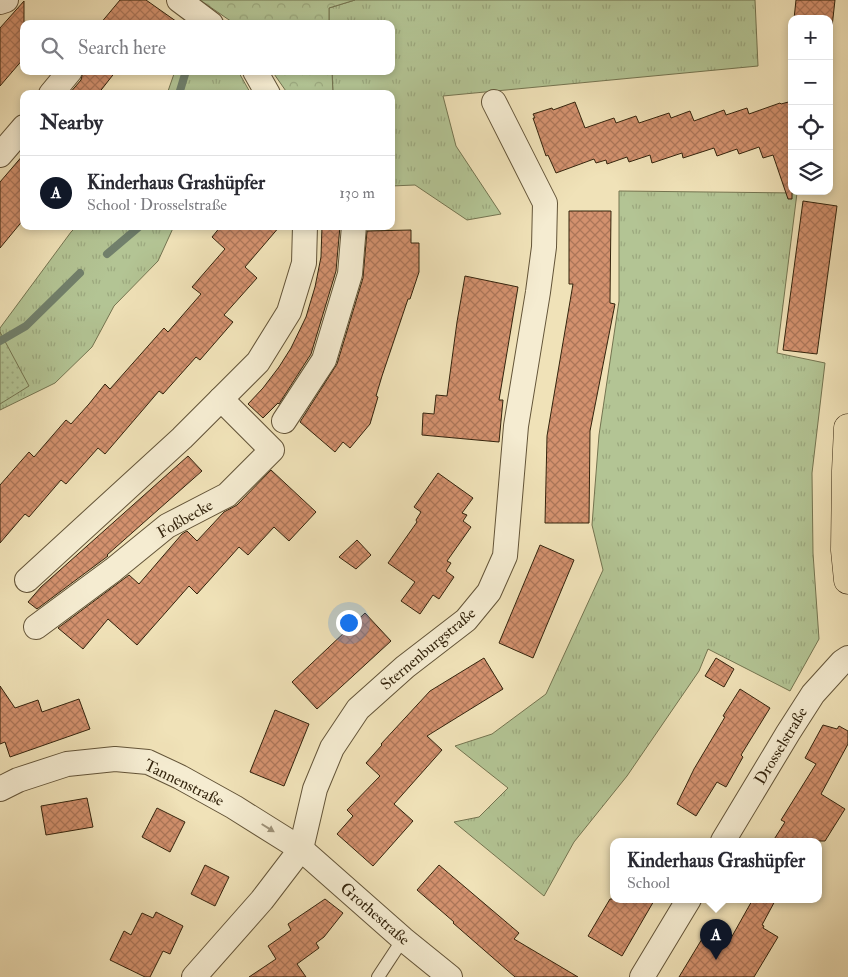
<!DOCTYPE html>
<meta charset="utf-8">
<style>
body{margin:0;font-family:"IM FELL Double Pica",serif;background:#f7f7f7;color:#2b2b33}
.controls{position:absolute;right:15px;top:15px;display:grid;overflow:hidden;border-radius:10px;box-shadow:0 2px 8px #0003}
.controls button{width:45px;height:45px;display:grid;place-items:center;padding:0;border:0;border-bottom:1px solid #e1e1e2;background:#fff;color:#2b2b33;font:25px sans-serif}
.you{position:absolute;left:348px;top:622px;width:18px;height:18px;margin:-12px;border:4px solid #fff;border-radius:50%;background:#1a73e8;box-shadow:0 0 0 8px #1a73e833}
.badge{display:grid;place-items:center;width:32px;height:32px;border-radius:50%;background:#111827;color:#fff;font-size:16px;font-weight:700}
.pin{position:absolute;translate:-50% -41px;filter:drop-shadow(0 1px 2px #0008)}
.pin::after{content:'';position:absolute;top:26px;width:18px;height:15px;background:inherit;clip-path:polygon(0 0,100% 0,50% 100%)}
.popup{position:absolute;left:610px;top:838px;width:212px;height:65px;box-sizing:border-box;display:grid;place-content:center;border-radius:10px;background:#fff;filter:drop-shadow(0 1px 4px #0005);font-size:16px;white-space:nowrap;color:#7c7c81}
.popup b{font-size:19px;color:#2b2b33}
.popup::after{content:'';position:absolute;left:50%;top:100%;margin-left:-10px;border:10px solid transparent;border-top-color:#fff}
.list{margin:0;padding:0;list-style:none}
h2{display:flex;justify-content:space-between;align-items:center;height:65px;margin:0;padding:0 20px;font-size:21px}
h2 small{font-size:16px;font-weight:400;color:#7c7c81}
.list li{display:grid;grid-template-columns:32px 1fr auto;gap:15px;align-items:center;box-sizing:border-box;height:75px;padding:0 20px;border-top:1px solid #e1e1e2}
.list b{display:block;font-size:19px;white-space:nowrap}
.list p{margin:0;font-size:16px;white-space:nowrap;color:#7c7c81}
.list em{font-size:16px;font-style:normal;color:#7c7c81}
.icon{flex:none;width:28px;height:28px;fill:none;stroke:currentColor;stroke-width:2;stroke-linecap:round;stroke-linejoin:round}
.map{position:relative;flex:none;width:848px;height:977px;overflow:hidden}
.search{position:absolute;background:#fff;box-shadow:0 2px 8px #0003;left:20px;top:20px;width:375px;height:55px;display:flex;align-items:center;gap:12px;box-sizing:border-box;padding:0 18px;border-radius:10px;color:#7c7c81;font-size:19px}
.panel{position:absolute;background:#fff;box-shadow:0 2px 8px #0003;left:20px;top:90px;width:375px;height:140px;border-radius:10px}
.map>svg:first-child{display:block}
.grass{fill:url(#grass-tufts);stroke:#747450}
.forest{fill:url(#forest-crowns);stroke:#747450}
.park{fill:url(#park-dots);stroke:#747450}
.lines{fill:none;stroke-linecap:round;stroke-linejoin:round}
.stream{stroke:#71806c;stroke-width:8}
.building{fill:url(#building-cross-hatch);stroke:#34240d}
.service-casing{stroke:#635438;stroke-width:14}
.minor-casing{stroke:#635438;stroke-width:26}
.primary-casing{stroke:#34240d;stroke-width:29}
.service{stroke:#f5ecd1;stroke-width:12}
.minor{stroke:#f5ecd1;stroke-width:24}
.primary{stroke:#f0e2b8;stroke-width:28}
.oneway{fill:#9e9279}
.labels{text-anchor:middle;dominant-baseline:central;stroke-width:4;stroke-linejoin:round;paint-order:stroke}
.street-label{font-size:16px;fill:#34240d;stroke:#f5ecd1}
</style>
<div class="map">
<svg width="848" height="977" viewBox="0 0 848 977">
<defs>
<pattern id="grass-tufts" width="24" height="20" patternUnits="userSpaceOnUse" patternTransform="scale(1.25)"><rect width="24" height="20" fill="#b3c494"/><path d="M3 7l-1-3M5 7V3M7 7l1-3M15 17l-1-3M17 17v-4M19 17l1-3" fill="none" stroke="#9ba87e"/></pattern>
<pattern id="forest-crowns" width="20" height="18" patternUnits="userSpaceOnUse" patternTransform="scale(1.25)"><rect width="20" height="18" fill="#b3c494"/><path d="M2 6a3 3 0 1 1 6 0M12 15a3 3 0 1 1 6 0" fill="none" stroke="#9ba87e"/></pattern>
<pattern id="park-dots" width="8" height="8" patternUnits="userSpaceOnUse" patternTransform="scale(1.25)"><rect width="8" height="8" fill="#b3c494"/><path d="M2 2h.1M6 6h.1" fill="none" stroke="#9ba87e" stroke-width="1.8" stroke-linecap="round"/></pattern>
<pattern id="building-cross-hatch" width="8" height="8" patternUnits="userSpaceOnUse" patternTransform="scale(1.25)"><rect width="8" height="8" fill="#d3916e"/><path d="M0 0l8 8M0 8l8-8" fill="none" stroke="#ac7659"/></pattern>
</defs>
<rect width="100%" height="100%" fill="#f0e2b8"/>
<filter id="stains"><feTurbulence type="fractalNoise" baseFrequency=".004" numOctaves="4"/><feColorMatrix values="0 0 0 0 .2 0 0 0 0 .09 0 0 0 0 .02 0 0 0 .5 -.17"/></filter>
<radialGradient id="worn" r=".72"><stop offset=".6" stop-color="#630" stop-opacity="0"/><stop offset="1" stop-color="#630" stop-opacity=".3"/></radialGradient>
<!-- grass -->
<g class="grass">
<path d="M 355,0 L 755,0 L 758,66 L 443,96 L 456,146 L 501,214 L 467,220 L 415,185 L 391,186 L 391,94 L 333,94 L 332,71 L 391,71 L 391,24 L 329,24 L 329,8 Z"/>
<path d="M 175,71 L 238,71 L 251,94 L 167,94 Z"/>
<path d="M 619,191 L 797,193 L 777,353 L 825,363 L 812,473 L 813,553 L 819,639 L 790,691 L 708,649 L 699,671 L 627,776 L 574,842 L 544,896 L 454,822 L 479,817 L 508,788 L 455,746 L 492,734 L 546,694 L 603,570 L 592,525 L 599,435 L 619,301 Z"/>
<path d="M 77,226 L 174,226 L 158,261 L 114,306 L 92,347 L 55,383 L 0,410 L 0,328 L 71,232 Z"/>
</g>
<!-- forest -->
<g class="forest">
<path d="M 200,0 L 355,0 L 329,8 L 329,24 L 235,24 Z"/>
<path d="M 272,71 L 332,71 L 333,94 L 288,94 Z"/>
</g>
<!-- park -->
<path class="park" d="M 0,332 L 29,386 L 0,404 Z"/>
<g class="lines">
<!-- stream -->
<g class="stream">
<path d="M 179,94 L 186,71"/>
<path d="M 107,254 L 140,226"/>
<path d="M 0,341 L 26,326 L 80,273"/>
</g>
</g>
<!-- building -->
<g class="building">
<path d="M 120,0 L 146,0 L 180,24 L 100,24 Z"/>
<path d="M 796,0 L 835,0 L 830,45 L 829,19 L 794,19 Z"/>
<path d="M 24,1 L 24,58 L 0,86 L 0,28 Z"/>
<path d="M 83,71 L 116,71 L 98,94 L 69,94 L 81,80 Z"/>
<path d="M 792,101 L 792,199 L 788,199 L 773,155 L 763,158 L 759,147 L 739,154 L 737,149 L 717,156 L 714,148 L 683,158 L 682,153 L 652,163 L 650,155 L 629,162 L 627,157 L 607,164 L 606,160 L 596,163 L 594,159 L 556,173 L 548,155 L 546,156 L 533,118 L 535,118 L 533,114 L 552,108 L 553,110 L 575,102 L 585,128 L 614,118 L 616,123 L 636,116 L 639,123 L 669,113 L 671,118 L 690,111 L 694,121 L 724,110 L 726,115 L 747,108 L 749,114 L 780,103 L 781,104 Z"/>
<path d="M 24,154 L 24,219 L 0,248 L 0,182 Z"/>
<path d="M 803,201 L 837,206 L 817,354 L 783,350 Z"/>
<path d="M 569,211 L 611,211 L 610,303 L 615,304 L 590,431 L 589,523 L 545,523 L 547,436 L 573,284 L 569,284 Z"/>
<path d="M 221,226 L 280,226 L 245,267 L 257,278 L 224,315 L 233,322 L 200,360 L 196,357 L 163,394 L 159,391 L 105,454 L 98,448 L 66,484 L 61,480 L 29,517 L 25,514 L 0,543 L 0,485 L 29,452 L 34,457 L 66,420 L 71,424 L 89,404 L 105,384 L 110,389 L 164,328 L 168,332 L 201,294 L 192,287 L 225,249 L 212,237 Z"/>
<path d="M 322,226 L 340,226 L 336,271 L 311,354 L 279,404 L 278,403 L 263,418 L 248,404 L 263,388 L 279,367 L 291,348 L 306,317 L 315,287 L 321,257 Z"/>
<path d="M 411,230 L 411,243 L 419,243 L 419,272 L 410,299 L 408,299 L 382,376 L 376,396 L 378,397 L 370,424 L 350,448 L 343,442 L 335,452 L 300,422 L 337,364 L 363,278 L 367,231 Z"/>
<path d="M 465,276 L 518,287 L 499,400 L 503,400 L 499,442 L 422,435 L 423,413 L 434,414 L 436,395 L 447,396 L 457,322 Z"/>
<path d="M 188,456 L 202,471 L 107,555 L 108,556 L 37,609 L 28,602 L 41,587 Z"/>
<path d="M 271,470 L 316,512 L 289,541 L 274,527 L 248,555 L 239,547 L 197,594 L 189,586 L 137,645 L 108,619 L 83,649 L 58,628 L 129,575 L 139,584 L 182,534 L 187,531 L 197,541 L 224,512 L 237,505 Z"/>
<path d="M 438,473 L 473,498 L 462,513 L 467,515 L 463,521 L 471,527 L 447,561 L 451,563 L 446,571 L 454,577 L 439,599 L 433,595 L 420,614 L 401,601 L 415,582 L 388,563 L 417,522 L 416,520 L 421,512 L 414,507 Z"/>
<path d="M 357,540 L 371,555 L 356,569 L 339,557 Z"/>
<path d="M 540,545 L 574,560 L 533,658 L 499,643 Z"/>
<path d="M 365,613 L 391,641 L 317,709 L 292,682 Z"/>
<path d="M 484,658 L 503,689 L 427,736 L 442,750 L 394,804 L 413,821 L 373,866 L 337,834 L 353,816 L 347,810 L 380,776 L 366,763 L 382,745 L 381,744 L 430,691 Z"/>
<path d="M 716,658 L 734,669 L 724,687 L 705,676 Z"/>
<path d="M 0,686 L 15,708 L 38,700 L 42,712 L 79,699 L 90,729 L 10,757 L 5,742 L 0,744 Z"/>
<path d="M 740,689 L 770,708 L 741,755 L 743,757 L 726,787 L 717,782 L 696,816 L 677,804 L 694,769 L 725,717 L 723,716 Z"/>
<path d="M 275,710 L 309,724 L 284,786 L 250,772 Z"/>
<path d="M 823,725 L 837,729 L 839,726 L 848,731 L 848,744 L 821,794 L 845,809 L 825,841 L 773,841 L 785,822 L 781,820 L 816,764 L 805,758 Z"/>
<path d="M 87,798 L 93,827 L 46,835 L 41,806 Z"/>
<path d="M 157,808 L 185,822 L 170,852 L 142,837 Z"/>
<path d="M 205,865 L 229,877 L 215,906 L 191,894 Z"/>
<path d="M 439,865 L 519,933 L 514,939 L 578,977 L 515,977 L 453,923 L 454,922 L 417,890 Z"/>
<path d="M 325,899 L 343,913 L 324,937 L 316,943 L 319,948 L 297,964 L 306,977 L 249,977 L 276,959 L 268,946 L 291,930 L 288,924 Z"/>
<path d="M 610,899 L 655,899 L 622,956 L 588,936 Z"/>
<path d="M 753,899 L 776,899 L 762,925 L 764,926 L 763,928 L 778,937 L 754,977 L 679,977 L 705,934 L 726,947 Z"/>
<path d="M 156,912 L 183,926 L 170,954 L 163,951 L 150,977 L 145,977 L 110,960 L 124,931 L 131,935 L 142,913 L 153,918 Z"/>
</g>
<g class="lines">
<defs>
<path id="service" d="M 378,977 L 403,939"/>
<g id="minor">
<path d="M 179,0 L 211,24"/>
<path d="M 0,2 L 6,0"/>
<path d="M 255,71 L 268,94"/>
<path d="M 51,94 L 70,71"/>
<path d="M 0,155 L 24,127"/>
<path d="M 284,421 L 324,360 L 350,274 L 354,226"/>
<path d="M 27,580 L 182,438 L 258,362 L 289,312 L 304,263 L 305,226"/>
<path d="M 36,627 L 113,570 L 167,526 L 227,495 L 272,450 L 221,399"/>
<path d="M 0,789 L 18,780 L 67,764 L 115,759 L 148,762 L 180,777 L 234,807 L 301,849 L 403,939 L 450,977"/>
<path d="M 723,841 L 788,733 L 813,694 L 842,662 L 848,658"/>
<path d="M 194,977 L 262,900 L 301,849 L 315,789 L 332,748 L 358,709 L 405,667 L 466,620 L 489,592 L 505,556 L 516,426 L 538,292 L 544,247 L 545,203 L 494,102"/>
<path d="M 642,977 L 689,899"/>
</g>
<path id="primary" d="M 848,428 L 846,471 L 845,550 L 848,580"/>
</defs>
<!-- service casing -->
<use href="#service" class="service-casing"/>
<!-- minor casing -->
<use href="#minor" class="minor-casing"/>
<!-- primary casing -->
<use href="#primary" class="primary-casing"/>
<!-- service -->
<use href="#service" class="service"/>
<!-- minor -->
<use href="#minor" class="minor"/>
<!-- primary -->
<use href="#primary" class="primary"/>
</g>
<!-- one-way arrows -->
<defs><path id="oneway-solid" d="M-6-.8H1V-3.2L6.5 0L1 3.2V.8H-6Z" transform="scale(1.25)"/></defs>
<use class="oneway" href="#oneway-solid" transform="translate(268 828) rotate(32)"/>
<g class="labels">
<!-- street labels -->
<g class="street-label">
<text transform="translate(185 519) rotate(-30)">Foßbecke</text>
<text transform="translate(428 649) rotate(-40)">Sternenburgstraße</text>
<text transform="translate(781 746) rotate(-59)">Drosselstraße</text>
<text transform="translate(184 783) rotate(26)">Tannenstraße</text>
<text transform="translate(375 914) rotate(41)">Grothestraße</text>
</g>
</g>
<rect width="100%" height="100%" filter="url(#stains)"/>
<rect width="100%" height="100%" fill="url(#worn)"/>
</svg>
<div class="controls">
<button>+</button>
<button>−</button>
<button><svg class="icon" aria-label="locate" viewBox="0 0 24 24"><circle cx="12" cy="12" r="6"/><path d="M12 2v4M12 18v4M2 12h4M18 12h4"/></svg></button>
<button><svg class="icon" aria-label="layers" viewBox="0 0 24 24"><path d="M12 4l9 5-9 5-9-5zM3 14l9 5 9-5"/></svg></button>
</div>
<div class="you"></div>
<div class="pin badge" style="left:716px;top:960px">A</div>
<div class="popup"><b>Kinderhaus Grashüpfer</b>School</div>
<div class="search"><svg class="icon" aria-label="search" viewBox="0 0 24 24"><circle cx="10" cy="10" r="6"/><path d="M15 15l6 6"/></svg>Search here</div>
<section class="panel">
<h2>Nearby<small></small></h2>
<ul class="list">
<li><span class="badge">A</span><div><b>Kinderhaus Grashüpfer</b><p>School · Drosselstraße</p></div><em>130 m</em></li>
</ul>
</section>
</div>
